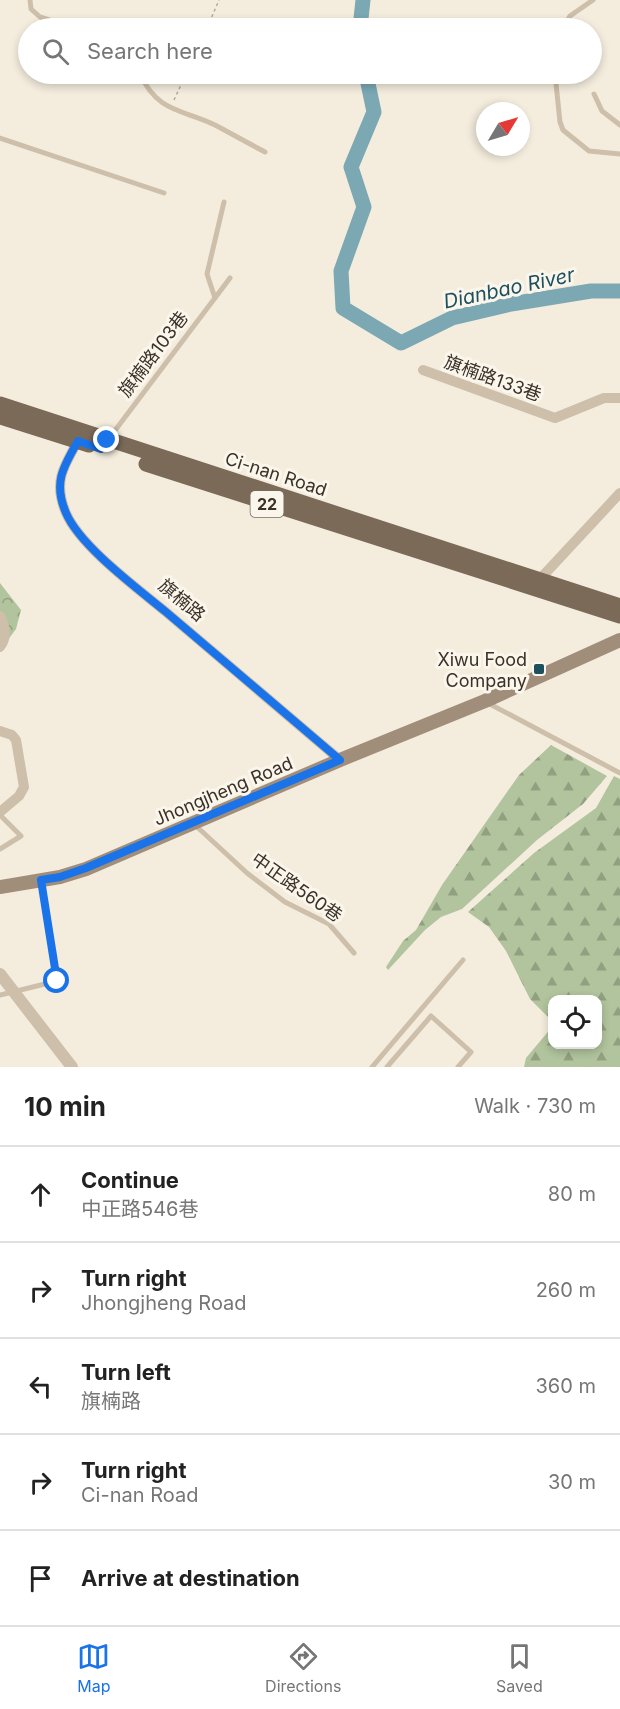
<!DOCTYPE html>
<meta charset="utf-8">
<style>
body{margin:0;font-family:Inter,"Noto Sans TC",sans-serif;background:#f2f2f2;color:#222}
.controls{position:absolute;right:18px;bottom:18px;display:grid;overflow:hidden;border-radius:12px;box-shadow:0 3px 9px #0003}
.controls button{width:54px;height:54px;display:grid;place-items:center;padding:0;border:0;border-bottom:2px solid #e0e0e0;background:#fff;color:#222;font:30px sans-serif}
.compass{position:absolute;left:476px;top:102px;width:54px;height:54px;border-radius:50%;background:#fff;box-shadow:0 3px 9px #0003;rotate:52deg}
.stop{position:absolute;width:18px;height:18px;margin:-14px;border:4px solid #1a73e8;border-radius:50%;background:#fff}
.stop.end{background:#1a73e8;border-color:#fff;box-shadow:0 2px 6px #0008}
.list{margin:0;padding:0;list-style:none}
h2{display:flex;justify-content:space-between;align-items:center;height:78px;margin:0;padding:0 24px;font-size:26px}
h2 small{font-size:20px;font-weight:400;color:#767676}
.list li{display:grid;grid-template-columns:39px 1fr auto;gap:18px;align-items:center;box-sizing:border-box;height:96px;padding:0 24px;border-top:2px solid #e0e0e0}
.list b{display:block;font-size:22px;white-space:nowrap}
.list p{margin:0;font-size:20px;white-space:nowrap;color:#767676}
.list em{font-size:20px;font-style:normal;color:#767676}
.icon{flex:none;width:33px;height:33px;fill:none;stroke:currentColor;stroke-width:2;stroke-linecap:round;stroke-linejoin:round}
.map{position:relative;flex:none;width:620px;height:1067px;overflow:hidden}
.search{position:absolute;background:#fff;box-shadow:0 3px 9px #0003;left:18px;right:18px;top:18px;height:66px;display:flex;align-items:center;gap:15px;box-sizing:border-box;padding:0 21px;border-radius:33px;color:#767676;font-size:22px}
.sheet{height:558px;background:#fff}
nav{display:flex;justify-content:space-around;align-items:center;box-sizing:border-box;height:84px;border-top:2px solid #e0e0e0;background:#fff;font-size:16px;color:#767676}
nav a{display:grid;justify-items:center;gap:3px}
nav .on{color:#1a73e8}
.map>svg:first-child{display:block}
.forest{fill:url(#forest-firs)}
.park{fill:url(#park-crowns)}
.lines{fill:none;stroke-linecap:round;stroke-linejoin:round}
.river{stroke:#7ba8b3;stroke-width:15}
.path{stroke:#b9a993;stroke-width:1.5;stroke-dasharray:3 3;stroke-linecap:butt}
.service{stroke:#cdbfa9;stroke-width:5}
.minor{stroke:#cdbfa9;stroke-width:10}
.tertiary{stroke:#cdbfa9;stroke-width:12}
.secondary{stroke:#a18e7a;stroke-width:14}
.primary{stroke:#7c6a59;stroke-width:15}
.route{stroke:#1a73e8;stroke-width:8}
.poi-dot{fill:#1c505e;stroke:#fbf6eb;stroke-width:2}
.labels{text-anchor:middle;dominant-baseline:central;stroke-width:6;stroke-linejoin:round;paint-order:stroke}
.shield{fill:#fbf6eb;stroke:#746c63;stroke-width:1.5}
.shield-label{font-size:16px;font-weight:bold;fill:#3a3129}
.street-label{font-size:18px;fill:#3a3129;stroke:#fbf6eb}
.poi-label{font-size:18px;fill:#3a3129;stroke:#fbf6eb;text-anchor:end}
.water-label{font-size:20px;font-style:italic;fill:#1c505e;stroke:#fbf6eb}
</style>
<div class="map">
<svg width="620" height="1067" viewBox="0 0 620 1067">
<defs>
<pattern id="forest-firs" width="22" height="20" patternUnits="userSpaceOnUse" patternTransform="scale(1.5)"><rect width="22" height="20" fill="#b1c49d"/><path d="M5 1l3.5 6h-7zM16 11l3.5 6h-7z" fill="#91a080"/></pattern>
<pattern id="park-crowns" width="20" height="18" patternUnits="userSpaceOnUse" patternTransform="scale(1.5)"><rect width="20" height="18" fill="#b1c49d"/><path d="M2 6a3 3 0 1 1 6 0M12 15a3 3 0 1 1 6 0" fill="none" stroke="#91a080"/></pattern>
</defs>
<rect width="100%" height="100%" fill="#f4edde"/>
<!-- forest -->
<g class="forest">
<path d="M 551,745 L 607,776 L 583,804 L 537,840 L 462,909 L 441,917 L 425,930 L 388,970 L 386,967 L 403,941 L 416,930 L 442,885 L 519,775 Z"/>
<path d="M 614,776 L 620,779 L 620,1067 L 524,1067 L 526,1058 L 552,1027 L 552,1044 L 598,1044 L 598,999 L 552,999 L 552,1021 L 530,999 L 506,951 L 489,927 L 468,912 L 534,853 L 596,808 Z"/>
</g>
<!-- park -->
<path class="park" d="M 0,583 L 21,610 L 16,629 L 7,641 L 0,611 Z"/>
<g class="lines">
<!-- river -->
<g class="river">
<path d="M 360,28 L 363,0"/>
<path d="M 366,74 L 374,112 L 351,167 L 364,207 L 341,271 L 343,308 L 401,343 L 452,318 L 511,304 L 591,291 L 620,291"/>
</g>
<!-- path -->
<g class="path">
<path d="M 207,28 L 219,0"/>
<path d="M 174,100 L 186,74"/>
</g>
<!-- service -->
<g class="service">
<path d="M 30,0 L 31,9 L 40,17 L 74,28"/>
<path d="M 563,28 L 570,16 L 593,0"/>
<path d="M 140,74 C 158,113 182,109 215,125 C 232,134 248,143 265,152"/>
<path d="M 555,74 L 560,122 L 563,130 L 589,151 L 620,154"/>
<path d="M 594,94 L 602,111 L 620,125"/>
<path d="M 0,138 L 164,193"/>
<path d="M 215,298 L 207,274 L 224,202"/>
<path d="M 101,449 L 230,278"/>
<path d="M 486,702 L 620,773"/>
<path d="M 0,815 L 21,836 L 0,849"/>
<path d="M 195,825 L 247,873 L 285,902 L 329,924 L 354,953"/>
<path d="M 0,995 L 57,981 L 41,881"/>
<path d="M 372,1067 L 463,960"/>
<path d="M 387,1067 L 431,1016 L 471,1052 L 458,1067"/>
</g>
<!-- minor -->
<g class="minor">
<path d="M 423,370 L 555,418 L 604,398 L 620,398"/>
<path d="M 78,441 C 63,467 53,483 66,513 C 80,546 137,588 166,612 C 224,661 282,710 340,760"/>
<path d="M 537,585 L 540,579 L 620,493"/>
<path d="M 0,616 C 5,626 8,637 0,647"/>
<path d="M 0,731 L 12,735 L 16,740 L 24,787 L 19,796 L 0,812"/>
</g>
<!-- tertiary -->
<path class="tertiary" d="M 0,974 L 72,1067"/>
<!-- secondary -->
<path class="secondary" d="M 0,887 L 60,877 L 86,869 L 340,760 L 485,701 L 620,640"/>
<!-- primary -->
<g class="primary">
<path d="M 0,404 L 620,606"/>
<path d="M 0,417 L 89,445"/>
<path d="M 146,464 L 620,616"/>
</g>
</g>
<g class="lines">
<!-- route -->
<path class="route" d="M 57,981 L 41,880 L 60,877 L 86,868 L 340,760 C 282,710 224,661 166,612 C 137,588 80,546 66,513 C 53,483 63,467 78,441 L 101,449 L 107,440"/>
</g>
<!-- markers -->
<rect class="poi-dot" x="533" y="663" width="12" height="12" rx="3"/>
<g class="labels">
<!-- shield labels -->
<rect class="shield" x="250.5" y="491" width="33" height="26" rx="4.5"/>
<g class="shield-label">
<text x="267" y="504">22</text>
</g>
<!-- street labels -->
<g class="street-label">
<text transform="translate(153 354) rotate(-53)">旗楠路103巷</text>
<text transform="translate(493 378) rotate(20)">旗楠路133巷</text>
<text transform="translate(276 474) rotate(18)">Ci-nan Road</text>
<text transform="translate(182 600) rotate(40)">旗楠路</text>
<text transform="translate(223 791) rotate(-23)">Jhongjheng Road</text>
<text transform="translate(297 887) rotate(35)">中正路560巷</text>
</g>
<!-- poi labels -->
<g class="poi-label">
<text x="527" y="659">Xiwu Food<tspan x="527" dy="21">Company</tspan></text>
</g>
<!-- water labels -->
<g class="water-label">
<text transform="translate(509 288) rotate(-12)">Dianbao River</text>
</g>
</g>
</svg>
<div class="controls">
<button><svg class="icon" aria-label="locate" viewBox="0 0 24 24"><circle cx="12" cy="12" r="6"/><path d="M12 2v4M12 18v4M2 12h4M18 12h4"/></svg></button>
</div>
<svg class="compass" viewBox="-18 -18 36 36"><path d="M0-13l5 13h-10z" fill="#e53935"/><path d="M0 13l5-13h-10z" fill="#767676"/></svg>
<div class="stop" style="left:57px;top:981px"></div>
<div class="stop end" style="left:107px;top:440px"></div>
<div class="search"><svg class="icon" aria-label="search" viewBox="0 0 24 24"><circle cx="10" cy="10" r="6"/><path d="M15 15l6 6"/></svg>Search here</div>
</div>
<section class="sheet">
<h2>10 min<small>Walk · 730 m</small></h2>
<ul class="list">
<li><svg class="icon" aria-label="ahead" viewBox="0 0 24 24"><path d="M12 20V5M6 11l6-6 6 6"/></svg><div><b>Continue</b><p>中正路546巷</p></div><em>80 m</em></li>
<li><svg class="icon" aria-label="right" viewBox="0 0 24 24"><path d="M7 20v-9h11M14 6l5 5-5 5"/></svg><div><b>Turn right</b><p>Jhongjheng Road</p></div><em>260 m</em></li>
<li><svg class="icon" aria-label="left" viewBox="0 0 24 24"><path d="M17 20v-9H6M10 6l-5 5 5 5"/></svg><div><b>Turn left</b><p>旗楠路</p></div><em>360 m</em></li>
<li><svg class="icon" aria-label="right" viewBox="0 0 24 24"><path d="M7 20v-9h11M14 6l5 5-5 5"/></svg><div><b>Turn right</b><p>Ci-nan Road</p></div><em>30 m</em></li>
<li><svg class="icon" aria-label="arrive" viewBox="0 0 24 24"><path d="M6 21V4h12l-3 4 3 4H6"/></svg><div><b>Arrive at destination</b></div></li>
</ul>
</section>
<nav>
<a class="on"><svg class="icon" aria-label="map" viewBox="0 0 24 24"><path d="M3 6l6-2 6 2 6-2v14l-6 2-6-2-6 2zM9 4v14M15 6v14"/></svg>Map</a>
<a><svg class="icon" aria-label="directions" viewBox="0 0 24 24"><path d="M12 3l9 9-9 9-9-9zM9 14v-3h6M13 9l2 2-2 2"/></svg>Directions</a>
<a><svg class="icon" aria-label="saved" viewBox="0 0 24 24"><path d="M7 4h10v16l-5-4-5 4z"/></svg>Saved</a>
</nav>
